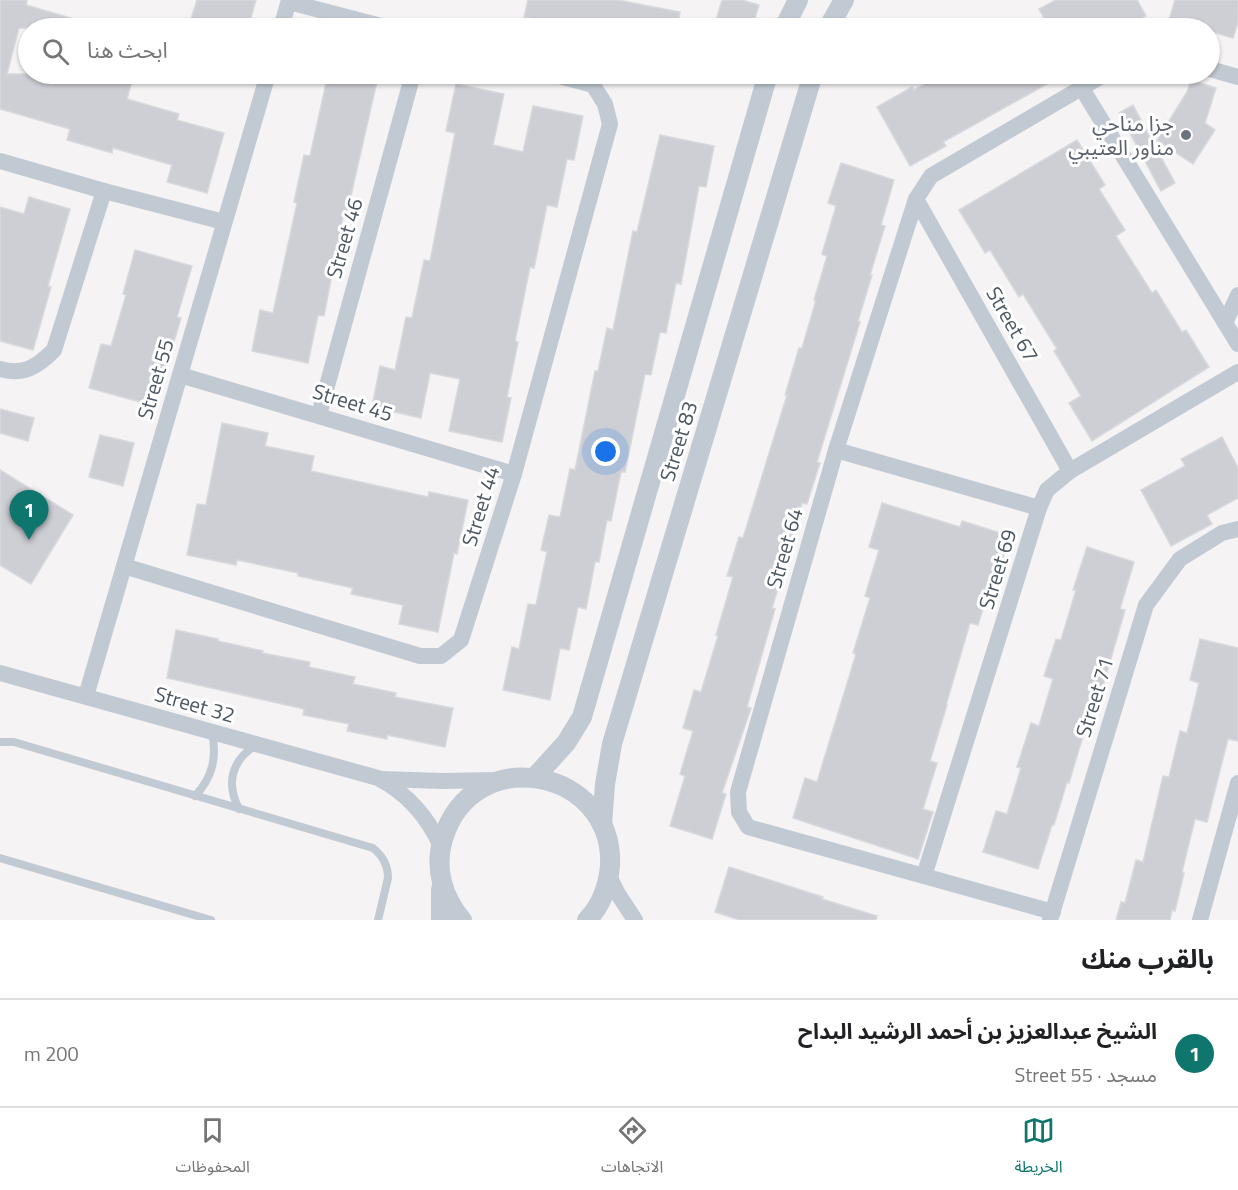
<!DOCTYPE html>
<html lang="ar">
<meta charset="utf-8">
<style>
body{margin:0;font-family:"Titillium Web","Noto Sans Arabic",sans-serif;background:#f6f6f6;color:#202124;direction:rtl}
.you{position:absolute;left:606px;top:452px;width:21px;height:21px;margin:-15px;border:4px solid #fff;border-radius:50%;background:#1a73e8;box-shadow:0 0 0 9px #1a73e833}
.badge{display:grid;place-items:center;width:39px;height:39px;border-radius:50%;background:#0f766e;color:#fff;font-size:20px;font-weight:700}
.pin{position:absolute;translate:-50% -50px;filter:drop-shadow(0 2px 3px #0008)}
.pin::after{content:'';position:absolute;top:32px;width:21px;height:18px;background:inherit;clip-path:polygon(0 0,100% 0,50% 100%)}
.list{margin:0;padding:0;list-style:none}
h2{display:flex;justify-content:space-between;align-items:center;height:78px;margin:0;padding:0 24px;font-size:26px}
h2 small{font-size:20px;font-weight:400;color:#757577}
.list li{display:grid;grid-template-columns:39px 1fr auto;gap:18px;align-items:center;box-sizing:border-box;height:108px;padding:0 24px;border-top:2px solid #e0e0e0}
.list b{display:block;font-size:22px;white-space:nowrap}
.list p{margin:0;font-size:20px;white-space:nowrap;color:#757577}
.list em{font-size:20px;font-style:normal;color:#757577}
.icon{flex:none;width:33px;height:33px;fill:none;stroke:currentColor;stroke-width:2;stroke-linecap:round;stroke-linejoin:round}
.map{position:relative;flex:none;width:1238px;height:920px;overflow:hidden;direction:ltr}
.search{position:absolute;background:#fff;box-shadow:0 2px 4px #0004;left:18px;right:18px;top:18px;height:66px;display:flex;align-items:center;gap:15px;box-sizing:border-box;padding:0 21px;border-radius:33px;color:#757577;font-size:22px}
.sheet{height:186px;background:#fff}
nav{display:flex;justify-content:space-around;align-items:center;box-sizing:border-box;height:84px;border-top:2px solid #e0e0e0;background:#fff;font-size:16px;color:#757577}
nav a{display:grid;justify-items:center;gap:3px}
nav .on{color:#0f766e}
.map>svg:first-child{display:block}
.building{fill:#cdcfd5;stroke:#d7d9de;stroke-width:1.5}
.lines{fill:none;stroke-linecap:round;stroke-linejoin:round}
.service{stroke:#c1cad2;stroke-width:8}
.minor{stroke:#c1cad2;stroke-width:16}
.tertiary{stroke:#c1cad2;stroke-width:20}
.worship-dot{fill:#6b7280;stroke:#fff;stroke-width:2}
.labels{text-anchor:middle;dominant-baseline:central;stroke-width:6;stroke-linejoin:round;paint-order:stroke}
.worship-label{font-size:21px;fill:#5b616d;stroke:#fff;text-anchor:end}
.street-label{font-size:21px;fill:#4a5661;stroke:#fff}
</style>
<div class="map">
<svg width="1238" height="920" viewBox="0 0 1238 920">
<rect width="100%" height="100%" fill="#f5f3f3"/>
<!-- building -->
<g class="building">
<path d="M 0,0 L 27,0 L 26,5 L 91,24 L 90,28 L 19,28 L 7,74 L 134,74 L 127,99 L 179,114 L 177,120 L 224,133 L 207,193 L 167,182 L 172,165 L 113,148 L 112,153 L 67,140 L 70,129 L 0,109 Z"/>
<path d="M 197,0 L 256,0 L 248,28 L 188,28 Z"/>
<path d="M 528,0 L 618,0 L 680,12 L 677,28 L 578,28 L 524,17 Z"/>
<path d="M 722,0 L 742,0 L 759,5 L 752,28 L 714,28 Z"/>
<path d="M 1056,0 L 1137,0 L 1146,16 L 1124,28 L 1026,28 L 1044,18 L 1039,9 Z"/>
<path d="M 1175,0 L 1238,0 L 1238,22 L 1233,38 L 1209,31 L 1209,28 L 1195,28 L 1169,20 Z"/>
<path d="M 328,74 L 362,74 L 378,77 L 347,213 L 344,212 L 324,316 L 318,315 L 308,363 L 252,351 L 260,310 L 273,313 L 297,203 L 294,202 L 304,155 L 310,156 Z"/>
<path d="M 942,74 L 1065,74 L 943,142 L 946,146 L 910,166 L 877,107 L 912,87 L 914,90 Z"/>
<path d="M 1191,80 L 1216,88 L 1205,123 L 1215,130 L 1193,164 L 1157,140 L 1187,92 Z"/>
<path d="M 456,84 L 504,94 L 493,145 L 523,152 L 533,106 L 583,116 L 574,160 L 567,159 L 557,207 L 547,205 L 534,268 L 530,267 L 515,341 L 518,342 L 507,397 L 511,398 L 502,442 L 449,431 L 460,379 L 430,373 L 421,418 L 372,407 L 380,366 L 395,370 L 406,317 L 412,318 L 424,260 L 430,261 L 455,133 L 446,131 Z"/>
<path d="M 1133,105 L 1175,183 L 1161,191 L 1119,113 Z"/>
<path d="M 660,135 L 714,146 L 706,187 L 699,186 L 681,284 L 676,283 L 666,333 L 660,332 L 651,375 L 645,374 L 625,472 L 621,472 L 611,521 L 607,520 L 599,562 L 595,562 L 586,609 L 578,607 L 569,650 L 560,648 L 550,700 L 503,690 L 512,647 L 519,649 L 528,604 L 536,605 L 547,552 L 541,550 L 549,515 L 560,517 L 570,469 L 575,470 L 595,371 L 598,371 L 607,328 L 613,330 L 633,231 L 637,232 Z"/>
<path d="M 1077,140 L 1105,185 L 1099,189 L 1125,230 L 1116,236 L 1152,293 L 1156,290 L 1182,332 L 1186,330 L 1209,367 L 1092,441 L 1069,403 L 1081,396 L 1054,351 L 1057,349 L 1023,294 L 1019,297 L 990,250 L 985,253 L 959,210 Z"/>
<path d="M 841,163 L 894,180 L 881,225 L 885,226 L 870,275 L 872,275 L 858,321 L 860,322 L 817,462 L 820,463 L 807,504 L 802,503 L 787,552 L 789,553 L 772,608 L 775,609 L 747,707 L 751,708 L 722,793 L 726,794 L 712,839 L 670,826 L 685,776 L 680,774 L 693,731 L 683,728 L 694,690 L 701,692 L 718,636 L 716,635 L 733,577 L 727,576 L 739,537 L 743,538 L 787,395 L 785,395 L 799,348 L 802,348 L 816,300 L 814,300 L 827,256 L 822,254 L 836,206 L 828,203 Z"/>
<path d="M 29,197 L 70,209 L 48,286 L 51,287 L 33,350 L 0,341 L 0,207 L 24,214 Z"/>
<path d="M 135,250 L 192,266 L 177,317 L 181,318 L 155,406 L 89,388 L 101,344 L 111,346 L 126,295 L 123,294 Z"/>
<path d="M 0,409 L 34,418 L 28,441 L 0,433 Z"/>
<path d="M 222,423 L 268,433 L 265,446 L 314,456 L 311,471 L 428,497 L 429,492 L 468,500 L 457,554 L 454,553 L 438,632 L 399,624 L 403,605 L 351,594 L 353,588 L 298,576 L 298,573 L 237,560 L 236,565 L 187,555 L 197,504 L 206,505 Z"/>
<path d="M 100,435 L 134,443 L 123,486 L 89,477 Z"/>
<path d="M 1222,437 L 1238,468 L 1238,498 L 1207,515 L 1212,524 L 1171,546 L 1141,490 L 1185,466 L 1181,459 Z"/>
<path d="M 0,470 L 73,515 L 31,584 L 0,565 Z"/>
<path d="M 882,503 L 960,527 L 962,521 L 1010,536 L 995,585 L 991,583 L 978,625 L 970,623 L 946,705 L 947,705 L 930,761 L 937,763 L 923,809 L 933,812 L 918,859 L 793,818 L 805,778 L 817,782 L 856,654 L 853,653 L 870,598 L 865,596 L 879,550 L 869,547 Z"/>
<path d="M 1087,547 L 1134,562 L 1120,609 L 1125,610 L 1088,738 L 1083,736 L 1069,783 L 1067,782 L 1054,825 L 1052,825 L 1038,869 L 983,852 L 996,811 L 1007,814 L 1021,768 L 1017,767 L 1031,723 L 1039,726 L 1053,679 L 1044,676 L 1056,639 L 1061,640 L 1076,590 L 1073,590 Z"/>
<path d="M 176,630 L 218,639 L 218,641 L 263,651 L 262,653 L 310,662 L 309,667 L 355,677 L 353,684 L 396,693 L 395,697 L 453,708 L 445,747 L 387,735 L 387,739 L 347,731 L 349,724 L 303,715 L 304,709 L 167,678 Z"/>
<path d="M 1200,639 L 1238,648 L 1238,741 L 1228,739 L 1207,822 L 1195,819 L 1182,872 L 1184,873 L 1175,911 L 1172,910 L 1170,920 L 1116,920 L 1121,902 L 1125,903 L 1136,860 L 1143,862 L 1163,776 L 1169,777 L 1180,731 L 1187,733 L 1199,683 L 1190,680 Z"/>
<path d="M 729,867 L 823,897 L 822,899 L 877,916 L 876,920 L 740,920 L 715,912 Z"/>
</g>
<g class="lines">
<!-- service -->
<g class="service">
<path d="M 0,742 L 14,742 L 373,848 C 383,856 388,865 388,878 L 378,920"/>
<path d="M 195,796 C 213,777 217,757 212,732"/>
<path d="M 239,809 C 226,784 231,761 255,746"/>
<path d="M 0,858 L 211,920"/>
</g>
<!-- minor -->
<g class="minor">
<path d="M 289,2 L 389,28"/>
<path d="M 281,28 L 289,0"/>
<path d="M 1210,69 L 1238,77"/>
<path d="M 1081,87 L 1238,344"/>
<path d="M 0,161 L 104,191 L 224,222"/>
<path d="M 916,199 L 1070,471"/>
<path d="M 1225,323 L 1238,295"/>
<path d="M 0,369 C 24,376 38,366 54,350 L 104,191"/>
<path d="M 180,375 L 514,474"/>
<path d="M 319,415 L 413,74"/>
<path d="M 836,450 L 1039,508"/>
<path d="M 124,566 L 420,656 L 441,656 L 461,640 L 514,474 L 610,124 L 605,104 L 593,85 L 552,74"/>
<path d="M 0,673 L 378,778 C 408,794 427,816 441,846"/>
<path d="M 86,696 L 268,74"/>
<path d="M 381,779 L 442,781 L 496,780"/>
<path d="M 609,876 L 618,894 L 635,920"/>
<path d="M 924,876 L 1039,508 L 1047,490 L 1070,471 L 1238,372"/>
<path d="M 1053,912 L 748,827 L 739,812 L 738,792 L 836,450 L 916,199 L 931,176 L 1105,74"/>
<path d="M 1050,920 L 1146,605 L 1180,559 L 1222,533 L 1238,529"/>
<path d="M 1200,920 L 1238,783"/>
</g>
<!-- tertiary -->
<g class="tertiary">
<path d="M 784,28 L 798,0"/>
<path d="M 828,28 L 844,0"/>
<path d="M 535,777 L 566,743 L 582,717 L 768,74"/>
<path d="M 602,825 L 605,784 L 612,744 L 813,74"/>
<path d="M 441,889 L 441,920"/>
<path d="M 462,920 C 443,898 434,868 443,839 C 473,740 615,769 610,866 C 608,886 601,906 587,920"/>
</g>
</g>
<!-- markers -->
<circle class="worship-dot" cx="1186" cy="135" r="6"/>
<g class="labels">
<!-- worship labels -->
<g class="worship-label">
<text x="1174" y="123">جزا مناحي<tspan x="1174" dy="24">مناور العتيبي</tspan></text>
</g>
<!-- street labels -->
<g class="street-label">
<text transform="translate(344 238) rotate(-74)">Street 46</text>
<text transform="translate(1013 324) rotate(60)">Street 67</text>
<text transform="translate(155 379) rotate(-74)">Street 55</text>
<text transform="translate(353 402) rotate(17)">Street 45</text>
<text transform="translate(678 441) rotate(-73)">Street 83</text>
<text transform="translate(480 506) rotate(-73)">Street 44</text>
<text transform="translate(784 548) rotate(-74)">Street 64</text>
<text transform="translate(997 569) rotate(-73)">Street 69</text>
<text transform="translate(1094 697) rotate(-73)">Street 71</text>
<text transform="translate(195 704) rotate(16)">Street 32</text>
</g>
</g>
</svg>
<div class="you"></div>
<div class="pin badge" style="left:29px;top:540px">1</div>
<div class="search"><svg class="icon" aria-label="search" viewBox="0 0 24 24"><circle cx="10" cy="10" r="6"/><path d="M15 15l6 6"/></svg>ابحث هنا</div>
</div>
<section class="sheet">
<h2>بالقرب منك<small></small></h2>
<ul class="list">
<li><span class="badge">1</span><div><b>الشيخ عبدالعزيز بن أحمد الرشيد البداح</b><p>مسجد · Street 55</p></div><em>200 m</em></li>
</ul>
</section>
<nav>
<a class="on"><svg class="icon" aria-label="map" viewBox="0 0 24 24"><path d="M3 6l6-2 6 2 6-2v14l-6 2-6-2-6 2zM9 4v14M15 6v14"/></svg>الخريطة</a>
<a><svg class="icon" aria-label="directions" viewBox="0 0 24 24"><path d="M12 3l9 9-9 9-9-9zM9 14v-3h6M13 9l2 2-2 2"/></svg>الاتجاهات</a>
<a><svg class="icon" aria-label="saved" viewBox="0 0 24 24"><path d="M7 4h10v16l-5-4-5 4z"/></svg>المحفوظات</a>
</nav>
